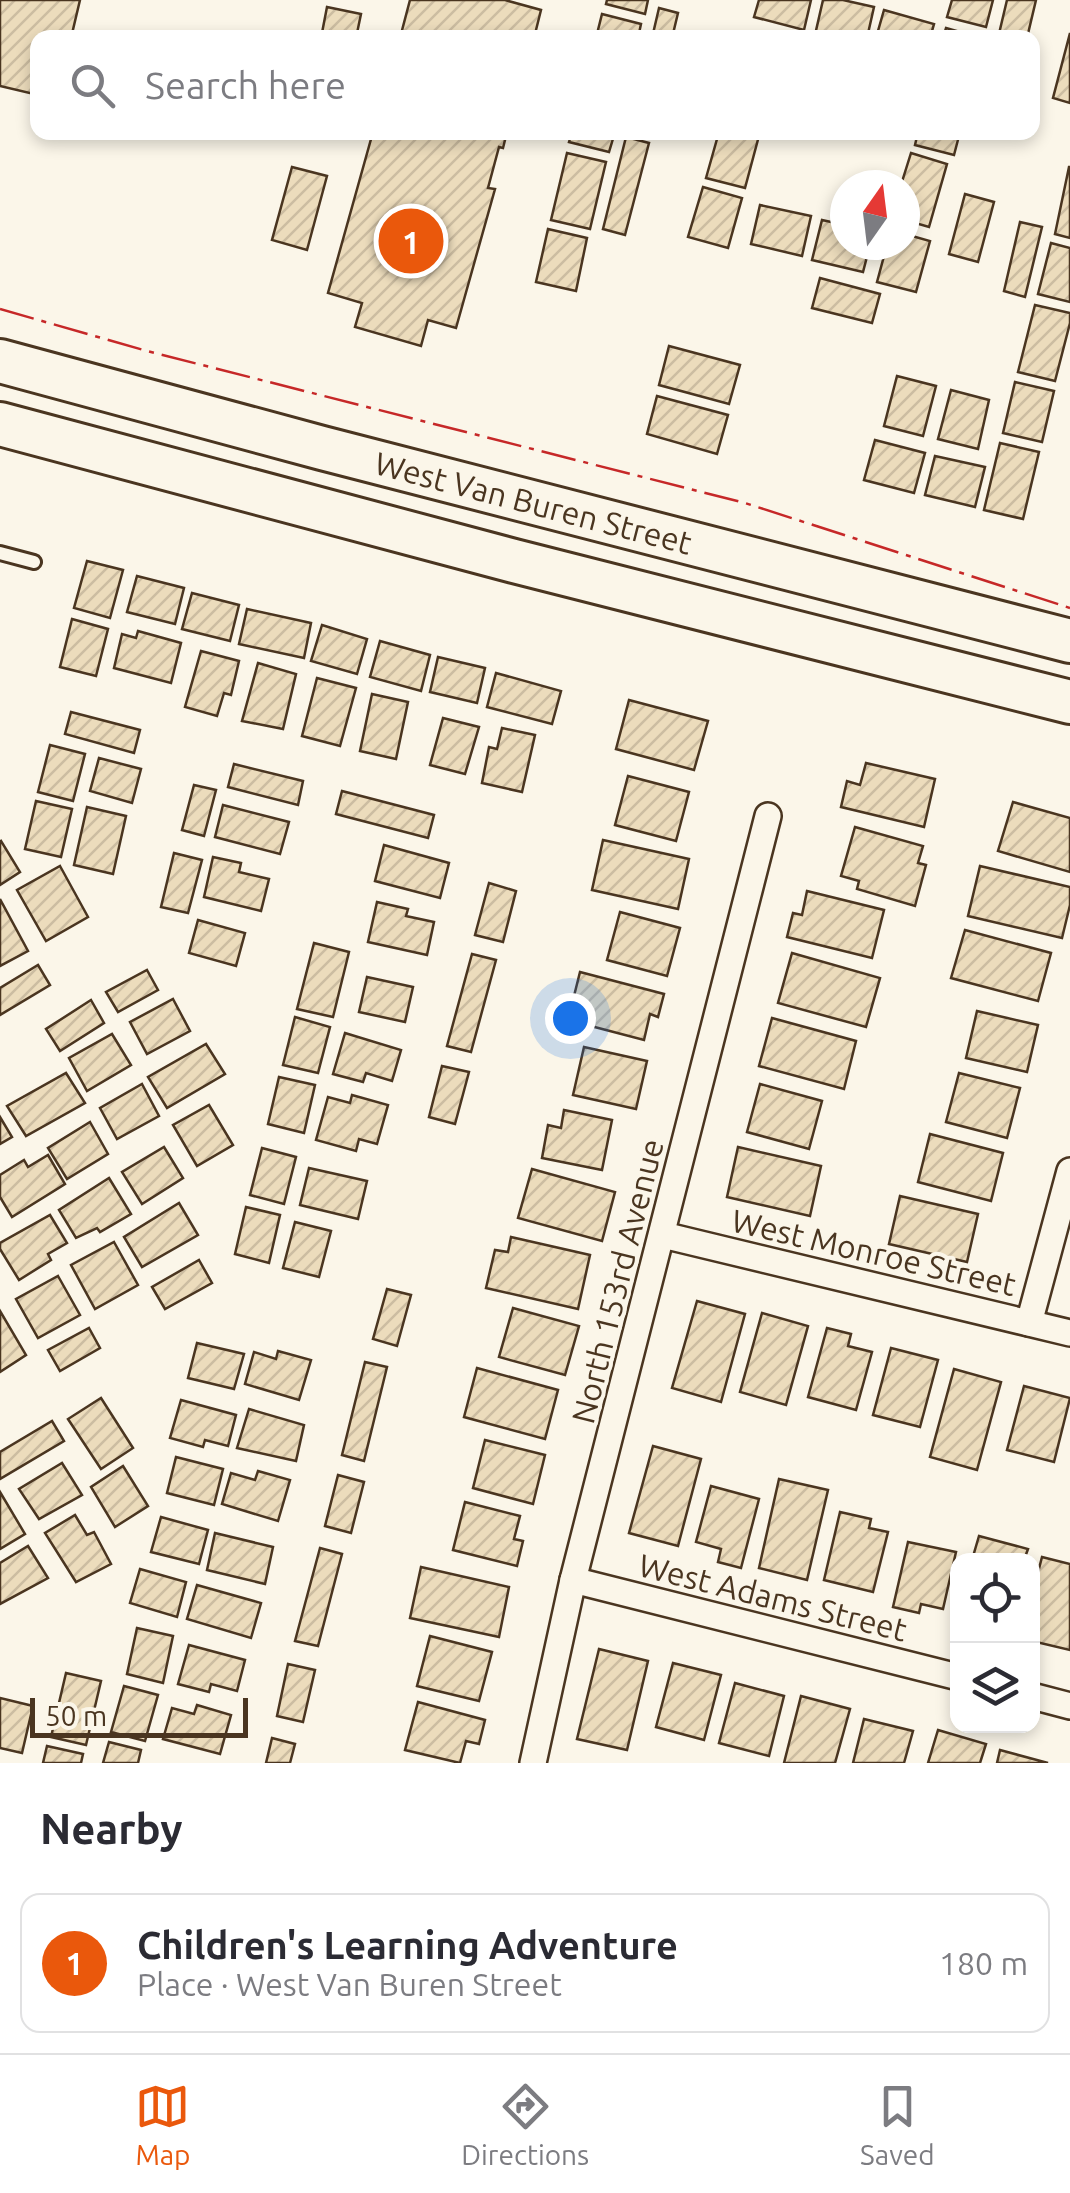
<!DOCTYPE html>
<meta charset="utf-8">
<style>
body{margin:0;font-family:Ubuntu,sans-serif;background:#f2f2f3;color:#2b2b33}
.controls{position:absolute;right:30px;bottom:30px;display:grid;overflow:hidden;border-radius:20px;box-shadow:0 5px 15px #0003}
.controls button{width:90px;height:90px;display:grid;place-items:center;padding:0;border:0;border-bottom:2px solid #e1e1e2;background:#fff;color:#2b2b33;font:50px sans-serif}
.compass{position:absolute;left:830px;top:170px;width:90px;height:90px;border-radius:50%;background:#fff;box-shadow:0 5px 15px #0003;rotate:14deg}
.scale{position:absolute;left:30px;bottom:25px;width:218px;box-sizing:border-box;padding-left:10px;border:5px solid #4a3520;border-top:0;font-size:28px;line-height:35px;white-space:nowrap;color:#4a3520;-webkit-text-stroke:8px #fbf6e9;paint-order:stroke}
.you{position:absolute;left:570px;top:1018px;width:35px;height:35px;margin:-25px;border:8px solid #fff;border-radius:50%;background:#1a73e8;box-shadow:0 0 0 15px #1a73e833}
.badge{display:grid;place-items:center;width:65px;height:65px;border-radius:50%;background:#ea580c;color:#fff;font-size:32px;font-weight:700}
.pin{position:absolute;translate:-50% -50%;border:5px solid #fff;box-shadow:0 2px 10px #0006}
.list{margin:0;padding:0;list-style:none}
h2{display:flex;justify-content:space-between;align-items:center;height:130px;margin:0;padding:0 40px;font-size:42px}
h2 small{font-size:32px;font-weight:400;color:#7c7c81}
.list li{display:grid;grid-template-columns:65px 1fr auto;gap:30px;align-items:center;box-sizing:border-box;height:140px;margin:0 20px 20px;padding:0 20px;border:2px solid #e1e1e2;border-radius:20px}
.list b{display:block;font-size:38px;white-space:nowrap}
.list p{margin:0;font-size:32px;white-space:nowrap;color:#7c7c81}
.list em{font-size:32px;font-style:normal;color:#7c7c81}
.icon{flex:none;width:55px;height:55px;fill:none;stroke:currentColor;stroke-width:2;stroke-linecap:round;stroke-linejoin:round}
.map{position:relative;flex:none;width:1070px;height:1763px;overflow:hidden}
.search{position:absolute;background:#fff;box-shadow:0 5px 15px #0003;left:30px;right:30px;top:30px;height:110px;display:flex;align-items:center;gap:25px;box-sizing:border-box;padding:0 35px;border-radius:20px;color:#7c7c81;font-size:38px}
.sheet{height:290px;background:#fff}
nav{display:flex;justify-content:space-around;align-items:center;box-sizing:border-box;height:140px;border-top:2px solid #e1e1e2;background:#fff;font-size:28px;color:#7c7c81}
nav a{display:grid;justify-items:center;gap:5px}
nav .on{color:#ea580c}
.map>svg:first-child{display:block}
.building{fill:url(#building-hatch);stroke:#4a3520;stroke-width:2.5}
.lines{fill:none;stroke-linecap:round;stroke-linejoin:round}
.service-casing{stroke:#4a3520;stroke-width:18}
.minor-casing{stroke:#4a3520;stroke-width:30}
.primary-casing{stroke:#4a3520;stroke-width:48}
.service{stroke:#fbf6e9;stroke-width:12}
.minor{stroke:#fbf6e9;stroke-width:25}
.primary{stroke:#fbf6e9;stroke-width:42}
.power{stroke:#c62828;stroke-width:2.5;stroke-dasharray:35 8 5 8;stroke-linecap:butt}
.labels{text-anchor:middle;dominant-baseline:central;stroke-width:8;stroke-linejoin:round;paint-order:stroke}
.street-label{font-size:32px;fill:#4a3520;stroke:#fbf6e9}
</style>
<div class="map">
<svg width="1070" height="1763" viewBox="0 0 1070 1763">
<defs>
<pattern id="building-hatch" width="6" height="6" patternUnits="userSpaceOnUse" patternTransform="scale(2.5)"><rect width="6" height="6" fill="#ecdcbc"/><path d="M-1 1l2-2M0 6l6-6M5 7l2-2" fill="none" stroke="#ccbda1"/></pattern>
</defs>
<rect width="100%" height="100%" fill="#fbf6e9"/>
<!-- building -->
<g class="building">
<path d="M 0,0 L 80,0 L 71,38 L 38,38 L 38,95 L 0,86 Z"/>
<path d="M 410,0 L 505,0 L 541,10 L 534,38 L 400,38 Z"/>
<path d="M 607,0 L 648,0 L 645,14 L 606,4 Z"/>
<path d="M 759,0 L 811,0 L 804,30 L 754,17 Z"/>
<path d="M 823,0 L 843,0 L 874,7 L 867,38 L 825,38 L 815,35 Z"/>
<path d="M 952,0 L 993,0 L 986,27 L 947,17 Z"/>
<path d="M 1007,0 L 1036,0 L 1027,38 L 998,38 Z"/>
<path d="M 327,7 L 361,14 L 356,38 L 321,38 Z"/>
<path d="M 659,8 L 678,13 L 672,38 L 652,38 Z"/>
<path d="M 884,10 L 934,24 L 930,38 L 876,38 Z"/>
<path d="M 602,14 L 641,24 L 638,38 L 596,38 Z"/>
<path d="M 946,28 L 981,38 L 943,38 Z"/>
<path d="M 1070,33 L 1070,103 L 1053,98 Z"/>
<path d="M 373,132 L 507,132 L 503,148 L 499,147 L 488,188 L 495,189 L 456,328 L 428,320 L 421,346 L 355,327 L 362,303 L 328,293 Z"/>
<path d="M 572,132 L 615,132 L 609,152 L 569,142 Z"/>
<path d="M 719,132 L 760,132 L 745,188 L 706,178 Z"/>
<path d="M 918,132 L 960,132 L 954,155 L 915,145 Z"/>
<path d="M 626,137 L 649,143 L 625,235 L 603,229 Z"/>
<path d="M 567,153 L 606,162 L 590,229 L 551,220 Z"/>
<path d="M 911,153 L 947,164 L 929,227 L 905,220 L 905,185 L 901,185 Z"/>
<path d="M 292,167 L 327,176 L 307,250 L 272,240 Z"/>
<path d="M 1069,167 L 1070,167 L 1070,238 L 1055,234 Z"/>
<path d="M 703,187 L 742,198 L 728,248 L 688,237 Z"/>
<path d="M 965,194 L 994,202 L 978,262 L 949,254 Z"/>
<path d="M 760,205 L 811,216 L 802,256 L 751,244 Z"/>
<path d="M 822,220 L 845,225 L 845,245 L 870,245 L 863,272 L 812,260 Z"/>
<path d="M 1020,222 L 1042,227 L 1025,297 L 1004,291 Z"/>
<path d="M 548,229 L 587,238 L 576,291 L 536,282 Z"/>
<path d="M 905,234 L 930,241 L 916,292 L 877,282 L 887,245 L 905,245 Z"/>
<path d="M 1051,243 L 1070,248 L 1070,302 L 1038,294 Z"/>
<path d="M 820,278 L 880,294 L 872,323 L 812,308 Z"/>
<path d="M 1035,305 L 1070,313 L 1070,323 L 1055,381 L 1018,372 Z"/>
<path d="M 669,346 L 740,365 L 729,404 L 659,385 Z"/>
<path d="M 897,376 L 936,386 L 923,436 L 884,426 Z"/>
<path d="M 1015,382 L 1054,391 L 1042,442 L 1003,433 Z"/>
<path d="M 951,390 L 989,400 L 978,449 L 938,439 Z"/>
<path d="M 657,396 L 728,415 L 717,454 L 647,434 Z"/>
<path d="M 875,440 L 925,453 L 914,493 L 864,480 Z"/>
<path d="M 1000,443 L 1039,452 L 1023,519 L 984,510 Z"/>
<path d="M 935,456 L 985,467 L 975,507 L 925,495 Z"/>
<path d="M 87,561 L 123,570 L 110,618 L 74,608 Z"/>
<path d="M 137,576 L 184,588 L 175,624 L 127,612 Z"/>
<path d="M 192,593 L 239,605 L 230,641 L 182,629 Z"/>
<path d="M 247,609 L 311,623 L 304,658 L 239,644 Z"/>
<path d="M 72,619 L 108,629 L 96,676 L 60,667 Z"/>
<path d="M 322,625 L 367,639 L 357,674 L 311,661 Z"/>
<path d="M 138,631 L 181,643 L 171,683 L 114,668 L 122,634 L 136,638 Z"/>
<path d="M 380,641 L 430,655 L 421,691 L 370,677 Z"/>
<path d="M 201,651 L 239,661 L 231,695 L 224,693 L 217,716 L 185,707 Z"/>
<path d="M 438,657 L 485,668 L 477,703 L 430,692 Z"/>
<path d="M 258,663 L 296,674 L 283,729 L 242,721 Z"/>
<path d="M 496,673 L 561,691 L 552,724 L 487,707 Z"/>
<path d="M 317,678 L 356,688 L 340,746 L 302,736 Z"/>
<path d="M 372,694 L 408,702 L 396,759 L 360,751 Z"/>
<path d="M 629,700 L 708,721 L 694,770 L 616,749 Z"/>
<path d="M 71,712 L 140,730 L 134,753 L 65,734 Z"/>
<path d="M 443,718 L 479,727 L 465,774 L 430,765 Z"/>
<path d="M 502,728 L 535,735 L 522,792 L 482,783 L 489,747 L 497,749 Z"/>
<path d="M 50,745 L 85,754 L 73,801 L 38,792 Z"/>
<path d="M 99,758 L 141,769 L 132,803 L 90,791 Z"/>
<path d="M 866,763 L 935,779 L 924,827 L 841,807 L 847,781 L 860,785 Z"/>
<path d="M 234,764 L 303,781 L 298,805 L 228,787 Z"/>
<path d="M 628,776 L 689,792 L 676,841 L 615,825 Z"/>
<path d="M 194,785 L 216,790 L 204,836 L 182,830 Z"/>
<path d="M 342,791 L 434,815 L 428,838 L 336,814 Z"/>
<path d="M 36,801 L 72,809 L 61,857 L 25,849 Z"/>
<path d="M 1013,802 L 1070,818 L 1070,872 L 998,851 Z"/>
<path d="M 223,805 L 289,822 L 280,854 L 215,837 Z"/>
<path d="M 87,807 L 126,816 L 113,874 L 74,865 Z"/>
<path d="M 855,827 L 923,846 L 918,863 L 926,865 L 915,906 L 857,889 L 859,881 L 841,876 Z"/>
<path d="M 603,840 L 689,859 L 678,909 L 592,890 Z"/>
<path d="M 1,841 L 20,872 L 0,885 L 0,842 Z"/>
<path d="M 384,845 L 449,863 L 440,898 L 375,881 Z"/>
<path d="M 174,853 L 202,860 L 188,913 L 161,907 Z"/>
<path d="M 213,857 L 241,863 L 239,872 L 269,879 L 261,911 L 204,897 Z"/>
<path d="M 60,866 L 88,917 L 46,941 L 17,890 Z"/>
<path d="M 980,866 L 1070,887 L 1070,905 L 1062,938 L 968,916 Z"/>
<path d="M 489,883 L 516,891 L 503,942 L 475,935 Z"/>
<path d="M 807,891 L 884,910 L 872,958 L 787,937 L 793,913 L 802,915 Z"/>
<path d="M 0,899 L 28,951 L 0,966 Z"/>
<path d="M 377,902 L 408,909 L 406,916 L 434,922 L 427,955 L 368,942 Z"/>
<path d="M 620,912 L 680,928 L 667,976 L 607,960 Z"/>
<path d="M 198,920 L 245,933 L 236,966 L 189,953 Z"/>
<path d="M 965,930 L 1051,953 L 1038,1001 L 951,978 Z"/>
<path d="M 314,943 L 349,952 L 333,1017 L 297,1009 Z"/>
<path d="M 792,953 L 880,978 L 866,1027 L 778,1003 Z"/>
<path d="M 472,954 L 496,960 L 471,1052 L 447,1046 Z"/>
<path d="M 38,965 L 50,985 L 0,1015 L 0,988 Z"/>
<path d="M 147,970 L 158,990 L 118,1012 L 106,992 Z"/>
<path d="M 580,972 L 664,994 L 658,1017 L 650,1014 L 644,1040 L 568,1020 Z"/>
<path d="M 367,977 L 413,987 L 405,1022 L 359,1012 Z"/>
<path d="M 173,999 L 190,1031 L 147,1054 L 130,1022 Z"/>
<path d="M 91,1000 L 104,1023 L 60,1051 L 46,1029 Z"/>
<path d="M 977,1011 L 1038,1025 L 1027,1072 L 966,1058 Z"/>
<path d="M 295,1017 L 330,1027 L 318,1073 L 283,1065 Z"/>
<path d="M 772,1018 L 856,1041 L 844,1089 L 759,1066 Z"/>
<path d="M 345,1033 L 401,1050 L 392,1081 L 366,1073 L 363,1082 L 333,1074 Z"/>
<path d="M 112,1034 L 131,1065 L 87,1091 L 69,1058 Z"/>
<path d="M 206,1044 L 225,1074 L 167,1108 L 148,1077 Z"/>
<path d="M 584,1047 L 647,1061 L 636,1109 L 573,1095 Z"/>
<path d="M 442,1066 L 469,1072 L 455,1124 L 429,1117 Z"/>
<path d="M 66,1073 L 85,1103 L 26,1136 L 7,1106 Z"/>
<path d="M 959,1073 L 1020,1088 L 1007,1138 L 946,1122 Z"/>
<path d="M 279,1077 L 315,1085 L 304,1133 L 268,1124 Z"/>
<path d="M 142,1084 L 159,1116 L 117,1139 L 100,1108 Z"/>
<path d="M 760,1084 L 822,1101 L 809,1149 L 747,1132 Z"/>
<path d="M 352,1095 L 388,1105 L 377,1144 L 359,1139 L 356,1151 L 316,1140 L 328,1097 L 350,1103 Z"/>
<path d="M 209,1105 L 233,1145 L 197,1166 L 173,1125 Z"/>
<path d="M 564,1110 L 612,1120 L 602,1170 L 542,1158 L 548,1125 L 561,1128 Z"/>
<path d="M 0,1117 L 12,1137 L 0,1144 Z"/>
<path d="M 90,1122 L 108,1154 L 67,1179 L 48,1148 Z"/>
<path d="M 930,1134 L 1003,1153 L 991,1201 L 918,1182 Z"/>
<path d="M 164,1147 L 183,1178 L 142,1204 L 122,1172 Z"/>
<path d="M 738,1147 L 821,1166 L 810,1216 L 727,1197 Z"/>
<path d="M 262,1148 L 296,1157 L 284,1204 L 250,1195 Z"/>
<path d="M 48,1155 L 65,1184 L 12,1217 L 0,1197 L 0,1175 L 24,1160 L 28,1167 Z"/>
<path d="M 309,1168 L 367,1181 L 358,1219 L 300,1205 Z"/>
<path d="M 532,1169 L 615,1192 L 602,1241 L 518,1218 Z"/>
<path d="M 109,1178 L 131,1214 L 100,1232 L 97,1228 L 76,1238 L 59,1210 Z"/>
<path d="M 900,1196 L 978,1214 L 967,1262 L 889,1244 Z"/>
<path d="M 179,1203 L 198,1235 L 142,1267 L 124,1237 Z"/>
<path d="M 246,1207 L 280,1215 L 269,1263 L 235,1254 Z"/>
<path d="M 50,1215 L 67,1243 L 48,1254 L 51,1260 L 19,1280 L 0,1249 L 0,1243 Z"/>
<path d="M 295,1222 L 331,1231 L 319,1277 L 283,1268 Z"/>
<path d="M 511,1237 L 590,1255 L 578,1309 L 486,1288 L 495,1250 L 508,1252 Z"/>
<path d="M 114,1242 L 138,1285 L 95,1309 L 71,1265 Z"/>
<path d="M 199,1260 L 212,1283 L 165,1309 L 152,1287 Z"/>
<path d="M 58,1276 L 80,1315 L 38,1338 L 16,1299 Z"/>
<path d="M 387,1289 L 411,1295 L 397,1346 L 373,1339 Z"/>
<path d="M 697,1301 L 745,1314 L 721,1402 L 672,1388 Z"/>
<path d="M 513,1308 L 579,1326 L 565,1375 L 499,1357 Z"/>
<path d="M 0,1311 L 26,1355 L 0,1372 Z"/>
<path d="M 762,1313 L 808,1326 L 786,1405 L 740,1392 Z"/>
<path d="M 89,1328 L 100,1348 L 60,1371 L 48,1350 Z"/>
<path d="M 827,1328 L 851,1334 L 848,1346 L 872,1352 L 856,1410 L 808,1397 Z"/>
<path d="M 197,1343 L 244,1354 L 234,1389 L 188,1378 Z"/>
<path d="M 891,1348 L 938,1360 L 920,1427 L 873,1415 Z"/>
<path d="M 278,1351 L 311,1360 L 299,1400 L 245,1384 L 254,1352 L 276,1359 Z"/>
<path d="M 365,1362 L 387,1367 L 364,1461 L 342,1455 Z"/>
<path d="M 477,1368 L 558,1390 L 545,1439 L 464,1417 Z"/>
<path d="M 954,1369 L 1001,1382 L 977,1470 L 930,1457 Z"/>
<path d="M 1024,1386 L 1070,1398 L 1054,1462 L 1007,1450 Z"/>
<path d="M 101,1398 L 133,1448 L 101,1469 L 68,1419 Z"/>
<path d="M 181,1400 L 236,1415 L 228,1446 L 205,1440 L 203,1447 L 170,1438 Z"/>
<path d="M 249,1409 L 304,1425 L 296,1461 L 237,1448 Z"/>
<path d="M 52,1421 L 64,1441 L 0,1479 L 0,1452 Z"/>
<path d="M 485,1440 L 545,1455 L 533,1504 L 473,1488 Z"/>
<path d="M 653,1446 L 701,1459 L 678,1546 L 629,1533 Z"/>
<path d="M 176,1457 L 223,1469 L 214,1505 L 167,1493 Z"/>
<path d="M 62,1463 L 82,1495 L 39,1519 L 19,1489 Z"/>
<path d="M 123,1466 L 148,1506 L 115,1527 L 91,1487 Z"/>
<path d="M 258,1471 L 290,1480 L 278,1521 L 222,1504 L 231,1473 L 255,1480 Z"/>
<path d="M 338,1475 L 364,1482 L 351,1533 L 325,1526 Z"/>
<path d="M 779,1479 L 828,1490 L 807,1580 L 759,1568 Z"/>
<path d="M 711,1486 L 759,1499 L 741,1568 L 718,1562 L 721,1549 L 696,1542 Z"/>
<path d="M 0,1492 L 25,1534 L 0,1549 Z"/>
<path d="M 465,1502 L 520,1516 L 514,1539 L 523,1541 L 517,1566 L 453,1550 Z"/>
<path d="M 840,1512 L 871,1519 L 869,1528 L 888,1532 L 873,1592 L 824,1580 Z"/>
<path d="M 75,1515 L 87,1535 L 94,1532 L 111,1564 L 76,1582 L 45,1533 Z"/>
<path d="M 161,1517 L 208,1530 L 199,1564 L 151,1552 Z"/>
<path d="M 215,1533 L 273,1547 L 265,1584 L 207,1570 Z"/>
<path d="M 979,1536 L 1028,1549 L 1024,1560 L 972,1560 Z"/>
<path d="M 908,1542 L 956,1552 L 943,1609 L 921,1604 L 919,1613 L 893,1607 Z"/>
<path d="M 28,1546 L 48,1578 L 0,1604 L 0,1563 Z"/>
<path d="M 320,1548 L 342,1554 L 318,1646 L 295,1641 Z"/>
<path d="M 1042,1557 L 1070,1564 L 1070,1650 L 1032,1641 L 1032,1596 Z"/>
<path d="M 421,1567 L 509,1587 L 499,1637 L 410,1618 Z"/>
<path d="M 140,1569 L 186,1582 L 177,1617 L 130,1603 Z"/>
<path d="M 197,1585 L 261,1603 L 251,1638 L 187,1619 Z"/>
<path d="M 137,1628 L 173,1636 L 163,1683 L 127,1674 Z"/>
<path d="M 430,1636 L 492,1652 L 479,1701 L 417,1686 Z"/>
<path d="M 189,1645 L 245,1660 L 237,1691 L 211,1684 L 209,1692 L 178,1684 Z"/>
<path d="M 599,1649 L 648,1661 L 627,1750 L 577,1739 Z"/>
<path d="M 673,1663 L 721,1675 L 704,1740 L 656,1727 Z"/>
<path d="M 288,1664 L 315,1670 L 303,1722 L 277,1716 Z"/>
<path d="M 66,1673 L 101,1681 L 86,1745 L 51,1737 Z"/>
<path d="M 735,1683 L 784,1696 L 769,1756 L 719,1743 Z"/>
<path d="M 124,1686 L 158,1695 L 145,1741 L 111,1732 Z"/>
<path d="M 801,1696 L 850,1709 L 835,1763 L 784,1763 Z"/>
<path d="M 0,1698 L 33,1706 L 22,1753 L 0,1748 Z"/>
<path d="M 418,1702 L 485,1720 L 479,1744 L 466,1741 L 460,1763 L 405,1750 Z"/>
<path d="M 197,1705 L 231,1715 L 220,1754 L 163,1739 L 172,1708 L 194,1714 Z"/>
<path d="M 864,1719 L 913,1731 L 904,1763 L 853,1763 Z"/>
<path d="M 938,1730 L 986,1744 L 980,1763 L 928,1763 Z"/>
<path d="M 272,1738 L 295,1744 L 290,1763 L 266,1763 Z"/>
<path d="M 109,1742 L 141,1750 L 138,1763 L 103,1763 Z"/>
<path d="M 47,1746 L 83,1754 L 81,1763 L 43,1763 Z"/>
<path d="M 1000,1750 L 1048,1763 L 997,1763 Z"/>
</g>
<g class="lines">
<defs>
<path id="service" d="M 0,553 L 34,562"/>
<g id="minor">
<path d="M 663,1235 L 1070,1333"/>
<path d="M 1029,1323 L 1070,1171"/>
<path d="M 573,1580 L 958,1677"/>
<path d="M 1032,1696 L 1070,1706"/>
<path d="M 533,1763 L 573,1580 L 768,816"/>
</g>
<g id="primary">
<path id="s1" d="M 0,361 L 322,448 L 1070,641"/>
<path d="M 0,424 L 514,561 L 1070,702"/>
</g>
</defs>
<!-- service casing -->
<use href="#service" class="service-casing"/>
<!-- minor casing -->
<use href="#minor" class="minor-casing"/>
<!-- primary casing -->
<use href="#primary" class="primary-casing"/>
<!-- service -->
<use href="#service" class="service"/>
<!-- minor -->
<use href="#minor" class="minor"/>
<!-- primary -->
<use href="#primary" class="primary"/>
<!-- power -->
<path class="power" d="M 0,309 L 147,351 L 745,503 L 1070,608"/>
</g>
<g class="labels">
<!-- street labels -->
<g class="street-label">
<text stroke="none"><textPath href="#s1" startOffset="552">West Van Buren Street</textPath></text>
<text transform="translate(874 1252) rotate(13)">West Monroe Street</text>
<text transform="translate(617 1281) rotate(-76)">North 153rd Avenue</text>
<text transform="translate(773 1597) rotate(14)">West Adams Street</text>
</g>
</g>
</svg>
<div class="controls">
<button><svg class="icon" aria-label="locate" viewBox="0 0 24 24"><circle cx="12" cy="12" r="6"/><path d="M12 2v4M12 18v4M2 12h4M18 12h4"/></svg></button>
<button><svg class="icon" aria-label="layers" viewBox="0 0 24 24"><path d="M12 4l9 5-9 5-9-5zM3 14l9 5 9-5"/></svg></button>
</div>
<svg class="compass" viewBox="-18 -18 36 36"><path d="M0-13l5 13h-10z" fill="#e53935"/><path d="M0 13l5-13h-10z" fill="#7c7c81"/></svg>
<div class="scale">50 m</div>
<div class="you"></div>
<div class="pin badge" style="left:411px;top:241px">1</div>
<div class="search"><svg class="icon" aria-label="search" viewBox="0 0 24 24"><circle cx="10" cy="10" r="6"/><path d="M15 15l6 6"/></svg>Search here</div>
</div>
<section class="sheet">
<h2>Nearby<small></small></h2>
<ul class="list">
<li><span class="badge">1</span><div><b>Children's Learning Adventure</b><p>Place · West Van Buren Street</p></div><em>180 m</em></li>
</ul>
</section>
<nav>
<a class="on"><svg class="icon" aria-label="map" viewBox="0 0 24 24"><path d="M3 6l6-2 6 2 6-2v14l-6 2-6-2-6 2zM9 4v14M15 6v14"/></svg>Map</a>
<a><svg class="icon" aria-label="directions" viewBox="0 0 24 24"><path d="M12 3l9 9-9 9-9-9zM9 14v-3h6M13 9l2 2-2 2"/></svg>Directions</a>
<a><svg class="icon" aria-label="saved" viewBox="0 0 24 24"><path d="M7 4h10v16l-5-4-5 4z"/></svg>Saved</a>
</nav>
